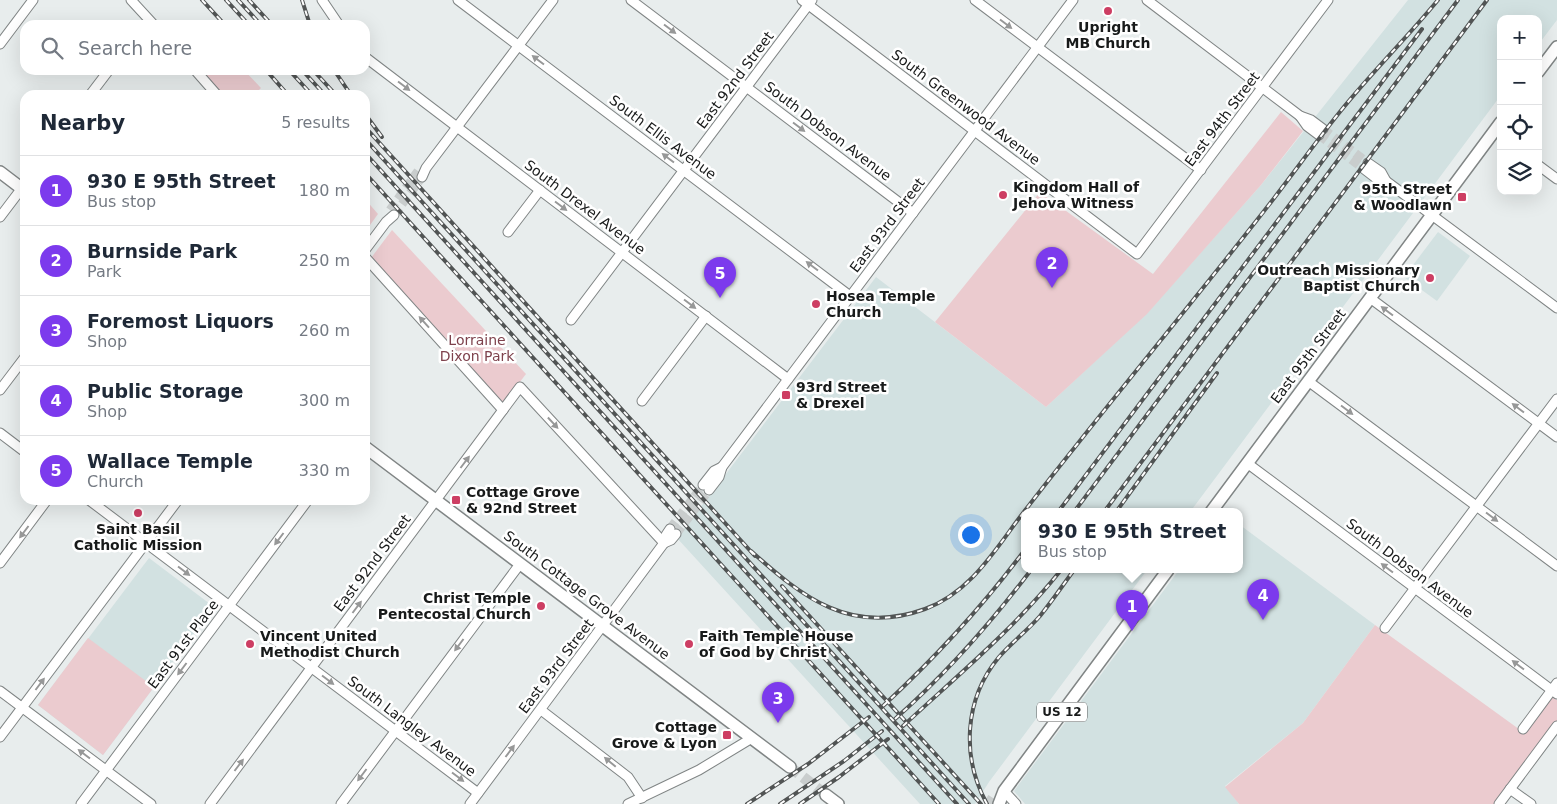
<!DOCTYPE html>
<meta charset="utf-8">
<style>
body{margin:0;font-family:"DejaVu Sans",sans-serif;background:#f6f6f7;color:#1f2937}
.controls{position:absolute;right:15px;top:15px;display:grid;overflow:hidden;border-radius:10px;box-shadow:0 5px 20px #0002}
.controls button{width:45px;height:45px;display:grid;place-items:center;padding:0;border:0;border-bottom:1px solid #e0e1e3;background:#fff;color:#1f2937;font:25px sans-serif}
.you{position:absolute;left:970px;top:534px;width:18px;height:18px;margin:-12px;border:4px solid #fff;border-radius:50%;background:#1a73e8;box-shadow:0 0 0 8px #1a73e833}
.badge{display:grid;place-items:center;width:32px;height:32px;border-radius:50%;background:#7c3aed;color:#fff;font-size:16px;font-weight:700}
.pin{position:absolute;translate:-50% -41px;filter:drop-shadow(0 1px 2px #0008)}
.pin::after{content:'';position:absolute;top:26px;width:18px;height:15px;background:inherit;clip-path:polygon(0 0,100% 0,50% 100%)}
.popup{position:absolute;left:1021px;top:508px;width:222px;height:65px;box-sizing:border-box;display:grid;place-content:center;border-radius:10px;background:#fff;filter:drop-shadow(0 1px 4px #0005);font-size:16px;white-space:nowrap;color:#747a83}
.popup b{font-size:19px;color:#1f2937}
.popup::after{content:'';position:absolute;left:50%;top:100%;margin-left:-10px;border:10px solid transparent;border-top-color:#fff}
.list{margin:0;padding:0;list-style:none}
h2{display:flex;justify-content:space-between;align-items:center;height:65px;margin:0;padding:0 20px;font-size:21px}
h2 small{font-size:16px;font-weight:400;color:#747a83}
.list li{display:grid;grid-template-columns:32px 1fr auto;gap:15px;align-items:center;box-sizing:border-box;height:70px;padding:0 20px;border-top:1px solid #e0e1e3}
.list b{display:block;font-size:19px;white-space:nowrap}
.list p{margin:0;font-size:16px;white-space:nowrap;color:#747a83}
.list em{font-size:16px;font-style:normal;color:#747a83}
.icon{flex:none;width:28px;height:28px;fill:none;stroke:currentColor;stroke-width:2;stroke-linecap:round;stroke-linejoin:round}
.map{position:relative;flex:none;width:1557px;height:804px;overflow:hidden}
.search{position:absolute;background:#fff;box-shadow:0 5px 20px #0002;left:20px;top:20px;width:350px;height:55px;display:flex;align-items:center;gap:12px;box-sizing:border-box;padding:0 18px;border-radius:15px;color:#747a83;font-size:19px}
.panel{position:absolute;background:#fff;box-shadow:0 5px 20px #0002;left:20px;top:90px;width:350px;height:415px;border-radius:15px}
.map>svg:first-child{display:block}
.built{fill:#d2e1e1}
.green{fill:#ebcbcf}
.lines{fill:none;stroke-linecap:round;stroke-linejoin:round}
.minor-tunnel{stroke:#c9cdcd;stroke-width:9;stroke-dasharray:9 4.5;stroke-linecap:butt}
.major-tunnel{stroke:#c9cdcd;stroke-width:11;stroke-dasharray:11 5.5;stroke-linecap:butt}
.minor-casing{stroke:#808585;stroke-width:11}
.major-casing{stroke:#808585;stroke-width:14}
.minor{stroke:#fff;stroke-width:9}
.major{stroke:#fff;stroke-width:11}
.rail-casing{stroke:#515454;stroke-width:4}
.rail{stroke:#fff;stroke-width:2;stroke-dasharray:5.5;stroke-linecap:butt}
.oneway{fill:#979898}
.poi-dot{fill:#cd3e63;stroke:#fff;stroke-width:2}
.labels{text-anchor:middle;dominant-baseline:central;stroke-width:5;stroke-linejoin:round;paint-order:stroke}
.shield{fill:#fff;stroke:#5d5f5f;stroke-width:1}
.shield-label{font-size:12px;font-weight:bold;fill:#181a1a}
.poi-label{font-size:14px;font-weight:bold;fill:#181a1a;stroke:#fff;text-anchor:start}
.street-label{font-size:14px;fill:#181a1a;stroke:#fff}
.park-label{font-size:14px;fill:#7e424d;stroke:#fff}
</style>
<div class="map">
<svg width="1557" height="804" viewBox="0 0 1557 804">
<rect width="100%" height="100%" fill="#e8eded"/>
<!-- built -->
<g class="built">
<path d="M 1408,0 L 1557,0 L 1557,20 L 1538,45 L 1538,19 L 1501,19 L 1501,95 L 1190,512 L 1024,512 L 1024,570 L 1147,570 L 989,782 L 975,804 L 920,804 L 677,538 L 876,277 L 1046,407 L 1147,313 L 1261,185 Z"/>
<path d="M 1438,232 L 1470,256 L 1437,301 L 1404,277 Z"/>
<path d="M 1240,525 L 1375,625 L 1303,723 L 1225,786 L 1239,804 L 1025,804 L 1014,791 L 1179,570 L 1240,570 Z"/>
<path d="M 149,558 L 214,607 L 103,755 L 38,705 Z"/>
</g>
<!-- green -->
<g class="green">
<path d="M 201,70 L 244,70 L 261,88 L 254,95 L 224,95 Z"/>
<path d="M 1281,112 L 1303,131 L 1261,185 L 1147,314 L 1046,407 L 935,322 L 1040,192 L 1153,274 Z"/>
<path d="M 365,199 L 378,214 L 365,232 Z"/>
<path d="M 392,230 L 526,374 L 503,404 L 371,258 Z"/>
<path d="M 1375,625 L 1523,732 L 1551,697 L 1557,700 L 1557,721 L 1495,804 L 1239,804 L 1225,787 L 1303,723 Z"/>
<path d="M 88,638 L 154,687 L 103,755 L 38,705 Z"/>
</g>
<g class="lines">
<!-- minor-tunnel -->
<g class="minor-tunnel">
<path d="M 1323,129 L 1368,163"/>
<path d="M 1319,135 L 1364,169"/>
<path d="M 390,210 L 418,171"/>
<path d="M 394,215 L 422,177"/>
<path d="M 670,529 L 703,485"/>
<path d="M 676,534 L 709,490"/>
</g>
<!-- major-tunnel -->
<g class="major-tunnel">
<path d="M 790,767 L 826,795"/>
<path d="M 989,804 L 993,798"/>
</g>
<defs>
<g id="minor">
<path d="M 131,0 L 154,25"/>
<path d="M 322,0 L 339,25"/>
<path d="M 458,0 L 850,296"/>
<path d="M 631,0 L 913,213"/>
<path d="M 802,0 L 1137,254 L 1328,0"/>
<path d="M 975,0 L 1201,170"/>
<path d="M 1147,0 L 1300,116 L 1311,120 L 1323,129"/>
<path d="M 0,44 L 33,0"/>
<path d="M 365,57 L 788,379"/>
<path d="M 195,70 L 217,95"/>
<path d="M 90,95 L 109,70"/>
<path d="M 1300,116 L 1307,126 L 1319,135"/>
<path d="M 1368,163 L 1381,172 L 1386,181 L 1557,308"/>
<path d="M 1538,165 L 1557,179"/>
<path d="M 1364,169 L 1377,179 L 1386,181"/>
<path d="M 422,177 L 426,168 L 553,0"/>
<path d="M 0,217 L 25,184"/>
<path d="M 508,232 L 540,190"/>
<path d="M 365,250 L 386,222 L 394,215"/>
<path d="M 365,257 L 503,410"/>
<path d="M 1370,298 L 1557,437"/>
<path d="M 571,320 L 812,0"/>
<path d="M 1308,381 L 1557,566"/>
<path d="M 0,390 L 25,357"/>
<path d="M 642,401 L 706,316"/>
<path d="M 0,433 L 25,452"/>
<path d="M 1247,463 L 1557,694"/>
<path d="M 703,485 L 714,471 L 722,467"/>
<path d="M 709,490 L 719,477 L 722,467 L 1073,0"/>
<path d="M 89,500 L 478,793"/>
<path d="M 664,543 L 671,540 L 676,534"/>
<path d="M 0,563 L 47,500"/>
<path d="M 1385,628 L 1557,399"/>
<path d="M 0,691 L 151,804"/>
<path d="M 541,710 L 628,777 L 642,798"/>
<path d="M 1523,729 L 1557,683"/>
<path d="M 0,737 L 178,500"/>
<path d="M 1510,789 L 1531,804"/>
<path d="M 1004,791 L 1016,804"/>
<path d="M 81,804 L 308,500"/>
<path d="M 210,804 L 520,387 L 664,543"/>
<path d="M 341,804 L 520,564"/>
<path d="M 470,804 L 664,543 L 666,535 L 670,529"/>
<path d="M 628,804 L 699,770 L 752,738"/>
<path d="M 1499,804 L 1557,726"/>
</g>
<g id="major">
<path d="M 1538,72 L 1557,47"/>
<path d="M 0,172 L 25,191"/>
<path d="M 365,447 L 790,767"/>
<path d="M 1211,512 L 1501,122"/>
<path d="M 826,795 L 838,804"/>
<path d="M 999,804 L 1004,791 L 1168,570"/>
</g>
</defs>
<!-- minor casing -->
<use href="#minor" class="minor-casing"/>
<!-- major casing -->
<use href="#major" class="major-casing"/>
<!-- minor -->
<use href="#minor" class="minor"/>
<!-- major -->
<use href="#major" class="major"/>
<defs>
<g id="rail">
<path d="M 202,0 L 225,25"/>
<path d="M 226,0 L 249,25"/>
<path d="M 238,0 L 261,25"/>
<path d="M 249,0 L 272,25"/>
<path d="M 302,0 L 310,25"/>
<path d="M 266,70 L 288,95"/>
<path d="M 289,70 L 312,95"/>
<path d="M 302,70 L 325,95"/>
<path d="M 313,70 L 336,95"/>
<path d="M 334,70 L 351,95"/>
<path d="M 365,114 L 382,137"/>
<path d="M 365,127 L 755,556"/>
<path d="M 365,139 L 969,804"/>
<path d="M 365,153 L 957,804"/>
<path d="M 365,173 L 939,804"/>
<path d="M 1058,512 L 1422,29"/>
<path d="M 1074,512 L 1458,0"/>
<path d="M 1104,512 L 1487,0"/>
<path d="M 1116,512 L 1217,373"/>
<path d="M 751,551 C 802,597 851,636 925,609 C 969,593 993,553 1020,517 C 1039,492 1059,467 1079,442 C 1138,368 1198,295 1257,220 C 1285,185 1311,148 1339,113 C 1370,74 1406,39 1438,0"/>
<path d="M 782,586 L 981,804"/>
<path d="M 883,706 C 935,658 982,607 1024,551"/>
<path d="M 895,719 C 946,674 990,624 1031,570"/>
<path d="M 903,726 C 958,675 1014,629 1061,570"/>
<path d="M 747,804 L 808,764 L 869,717"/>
<path d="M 780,804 L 844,761 L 882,731"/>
<path d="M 800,804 L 839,777 L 888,739"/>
<path d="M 987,804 C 961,757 964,699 999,657 C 1012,642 1027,631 1040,616 C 1052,601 1063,585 1074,570"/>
</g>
</defs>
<!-- rail casing -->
<use href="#rail" class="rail-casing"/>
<!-- rail -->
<use href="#rail" class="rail"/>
</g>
<!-- one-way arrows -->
<defs><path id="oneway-solid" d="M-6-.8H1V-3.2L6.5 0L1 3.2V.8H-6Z" transform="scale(1.25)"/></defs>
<g class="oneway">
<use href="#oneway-solid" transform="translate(1006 24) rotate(37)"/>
<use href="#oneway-solid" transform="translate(670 29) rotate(37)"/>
<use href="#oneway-solid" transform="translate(538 60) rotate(-143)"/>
<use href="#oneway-solid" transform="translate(404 86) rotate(37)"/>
<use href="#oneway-solid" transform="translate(799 127) rotate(37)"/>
<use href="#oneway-solid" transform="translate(668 158) rotate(-143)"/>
<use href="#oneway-solid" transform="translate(561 206) rotate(37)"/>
<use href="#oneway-solid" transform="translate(812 266) rotate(-143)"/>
<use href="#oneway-solid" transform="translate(690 304) rotate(37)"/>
<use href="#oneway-solid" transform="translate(1387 311) rotate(-143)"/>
<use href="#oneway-solid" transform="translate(424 322) rotate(-132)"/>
<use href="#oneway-solid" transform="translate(1518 408) rotate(-143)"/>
<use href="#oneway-solid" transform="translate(1347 410) rotate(37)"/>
<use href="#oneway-solid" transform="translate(553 423) rotate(47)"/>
<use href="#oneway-solid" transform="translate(465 462) rotate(-53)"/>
<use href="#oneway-solid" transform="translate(1492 517) rotate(37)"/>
<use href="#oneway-solid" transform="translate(24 532) rotate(127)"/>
<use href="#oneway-solid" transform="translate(279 539) rotate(127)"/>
<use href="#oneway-solid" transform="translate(1387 568) rotate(-143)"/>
<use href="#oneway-solid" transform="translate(184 571) rotate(37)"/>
<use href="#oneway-solid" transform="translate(357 607) rotate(-53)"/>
<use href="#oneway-solid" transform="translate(459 645) rotate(127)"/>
<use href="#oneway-solid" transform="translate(1518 665) rotate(-143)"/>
<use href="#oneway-solid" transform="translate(182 669) rotate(127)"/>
<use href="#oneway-solid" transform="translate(328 680) rotate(37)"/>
<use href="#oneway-solid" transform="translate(40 684) rotate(-53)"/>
<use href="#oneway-solid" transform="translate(510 751) rotate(-53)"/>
<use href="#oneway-solid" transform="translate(84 754) rotate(-143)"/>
<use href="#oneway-solid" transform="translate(610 762) rotate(-140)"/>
<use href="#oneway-solid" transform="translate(239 765) rotate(-53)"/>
<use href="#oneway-solid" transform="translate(362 775) rotate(127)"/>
<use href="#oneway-solid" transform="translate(458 777) rotate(37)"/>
</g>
<!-- markers -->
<g class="poi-dot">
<circle cx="1108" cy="11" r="5"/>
<circle cx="1003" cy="195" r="5"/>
<rect x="1457" y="192" width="10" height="10" rx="2.5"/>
<circle cx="1430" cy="278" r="5"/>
<circle cx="816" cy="304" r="5"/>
<rect x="781" y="390" width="10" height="10" rx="2.5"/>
<rect x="451" y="495" width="10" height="10" rx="2.5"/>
<circle cx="138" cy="513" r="5"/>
<circle cx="541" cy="606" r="5"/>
<circle cx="250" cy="644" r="5"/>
<circle cx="689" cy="644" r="5"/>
<rect x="722" y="730" width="10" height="10" rx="2.5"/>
</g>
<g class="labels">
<!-- shield labels -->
<rect class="shield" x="1037" y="702.5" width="50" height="19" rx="4"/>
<g class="shield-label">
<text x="1062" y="712">US 12</text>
</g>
<!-- poi labels -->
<g class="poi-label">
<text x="1108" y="27" text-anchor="middle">Upright<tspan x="1108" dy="16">MB Church</tspan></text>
<text x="1013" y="187">Kingdom Hall of<tspan x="1013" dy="16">Jehova Witness</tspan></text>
<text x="1452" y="189" text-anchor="end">95th Street<tspan x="1452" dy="16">&amp; Woodlawn</tspan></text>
<text x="1420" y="270" text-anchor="end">Outreach Missionary<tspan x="1420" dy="16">Baptist Church</tspan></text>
<text x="826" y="296">Hosea Temple<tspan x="826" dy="16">Church</tspan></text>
<text x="796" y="387">93rd Street<tspan x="796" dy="16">&amp; Drexel</tspan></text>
<text x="466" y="492">Cottage Grove<tspan x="466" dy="16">&amp; 92nd Street</tspan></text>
<text x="138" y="529" text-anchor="middle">Saint Basil<tspan x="138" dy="16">Catholic Mission</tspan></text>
<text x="531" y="598" text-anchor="end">Christ Temple<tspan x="531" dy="16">Pentecostal Church</tspan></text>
<text x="260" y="636">Vincent United<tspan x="260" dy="16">Methodist Church</tspan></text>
<text x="699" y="636">Faith Temple House<tspan x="699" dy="16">of God by Christ</tspan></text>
<text x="717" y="727" text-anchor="end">Cottage<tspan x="717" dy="16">Grove &amp; Lyon</tspan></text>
</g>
<!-- street labels -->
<g class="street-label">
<text transform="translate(735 80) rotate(-53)">East 92nd Street</text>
<text transform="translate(966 107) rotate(37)">South Greenwood Avenue</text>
<text transform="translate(1222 119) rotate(-53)">East 94th Street</text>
<text transform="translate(828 131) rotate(37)">South Dobson Avenue</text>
<text transform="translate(663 137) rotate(37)">South Ellis Avenue</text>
<text transform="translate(585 207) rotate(37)">South Drexel Avenue</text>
<text transform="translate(887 225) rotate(-53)">East 93rd Street</text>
<text transform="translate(1308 356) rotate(-53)">East 95th Street</text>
<text transform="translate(372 563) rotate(-53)">East 92nd Street</text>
<text transform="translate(1410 568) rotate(37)">South Dobson Avenue</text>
<text transform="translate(587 595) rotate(37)">South Cottage Grove Avenue</text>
<text transform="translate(183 644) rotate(-53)">East 91st Place</text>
<text transform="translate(556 666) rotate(-53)">East 93rd Street</text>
<text transform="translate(412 726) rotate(37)">South Langley Avenue</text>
</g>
<!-- park labels -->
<g class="park-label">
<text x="477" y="340">Lorraine<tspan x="477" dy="16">Dixon Park</tspan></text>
</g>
</g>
</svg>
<div class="controls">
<button>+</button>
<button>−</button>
<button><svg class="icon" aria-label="locate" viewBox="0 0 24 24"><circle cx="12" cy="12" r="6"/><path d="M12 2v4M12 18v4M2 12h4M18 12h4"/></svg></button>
<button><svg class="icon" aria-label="layers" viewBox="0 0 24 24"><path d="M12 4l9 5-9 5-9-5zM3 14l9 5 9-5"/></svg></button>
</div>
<div class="you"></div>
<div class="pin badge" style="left:1132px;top:631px">1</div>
<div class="popup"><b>930 E 95th Street</b>Bus stop</div>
<div class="pin badge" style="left:1052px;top:288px">2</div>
<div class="pin badge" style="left:778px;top:723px">3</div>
<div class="pin badge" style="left:1263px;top:620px">4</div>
<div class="pin badge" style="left:720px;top:298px">5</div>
<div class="search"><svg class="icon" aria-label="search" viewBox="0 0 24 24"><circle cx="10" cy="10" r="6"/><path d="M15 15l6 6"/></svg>Search here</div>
<section class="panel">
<h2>Nearby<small>5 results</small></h2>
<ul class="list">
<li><span class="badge">1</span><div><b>930 E 95th Street</b><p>Bus stop</p></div><em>180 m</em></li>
<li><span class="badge">2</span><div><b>Burnside Park</b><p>Park</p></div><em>250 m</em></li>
<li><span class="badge">3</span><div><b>Foremost Liquors</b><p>Shop</p></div><em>260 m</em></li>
<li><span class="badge">4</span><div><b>Public Storage</b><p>Shop</p></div><em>300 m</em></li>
<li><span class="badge">5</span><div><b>Wallace Temple</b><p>Church</p></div><em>330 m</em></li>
</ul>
</section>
</div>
